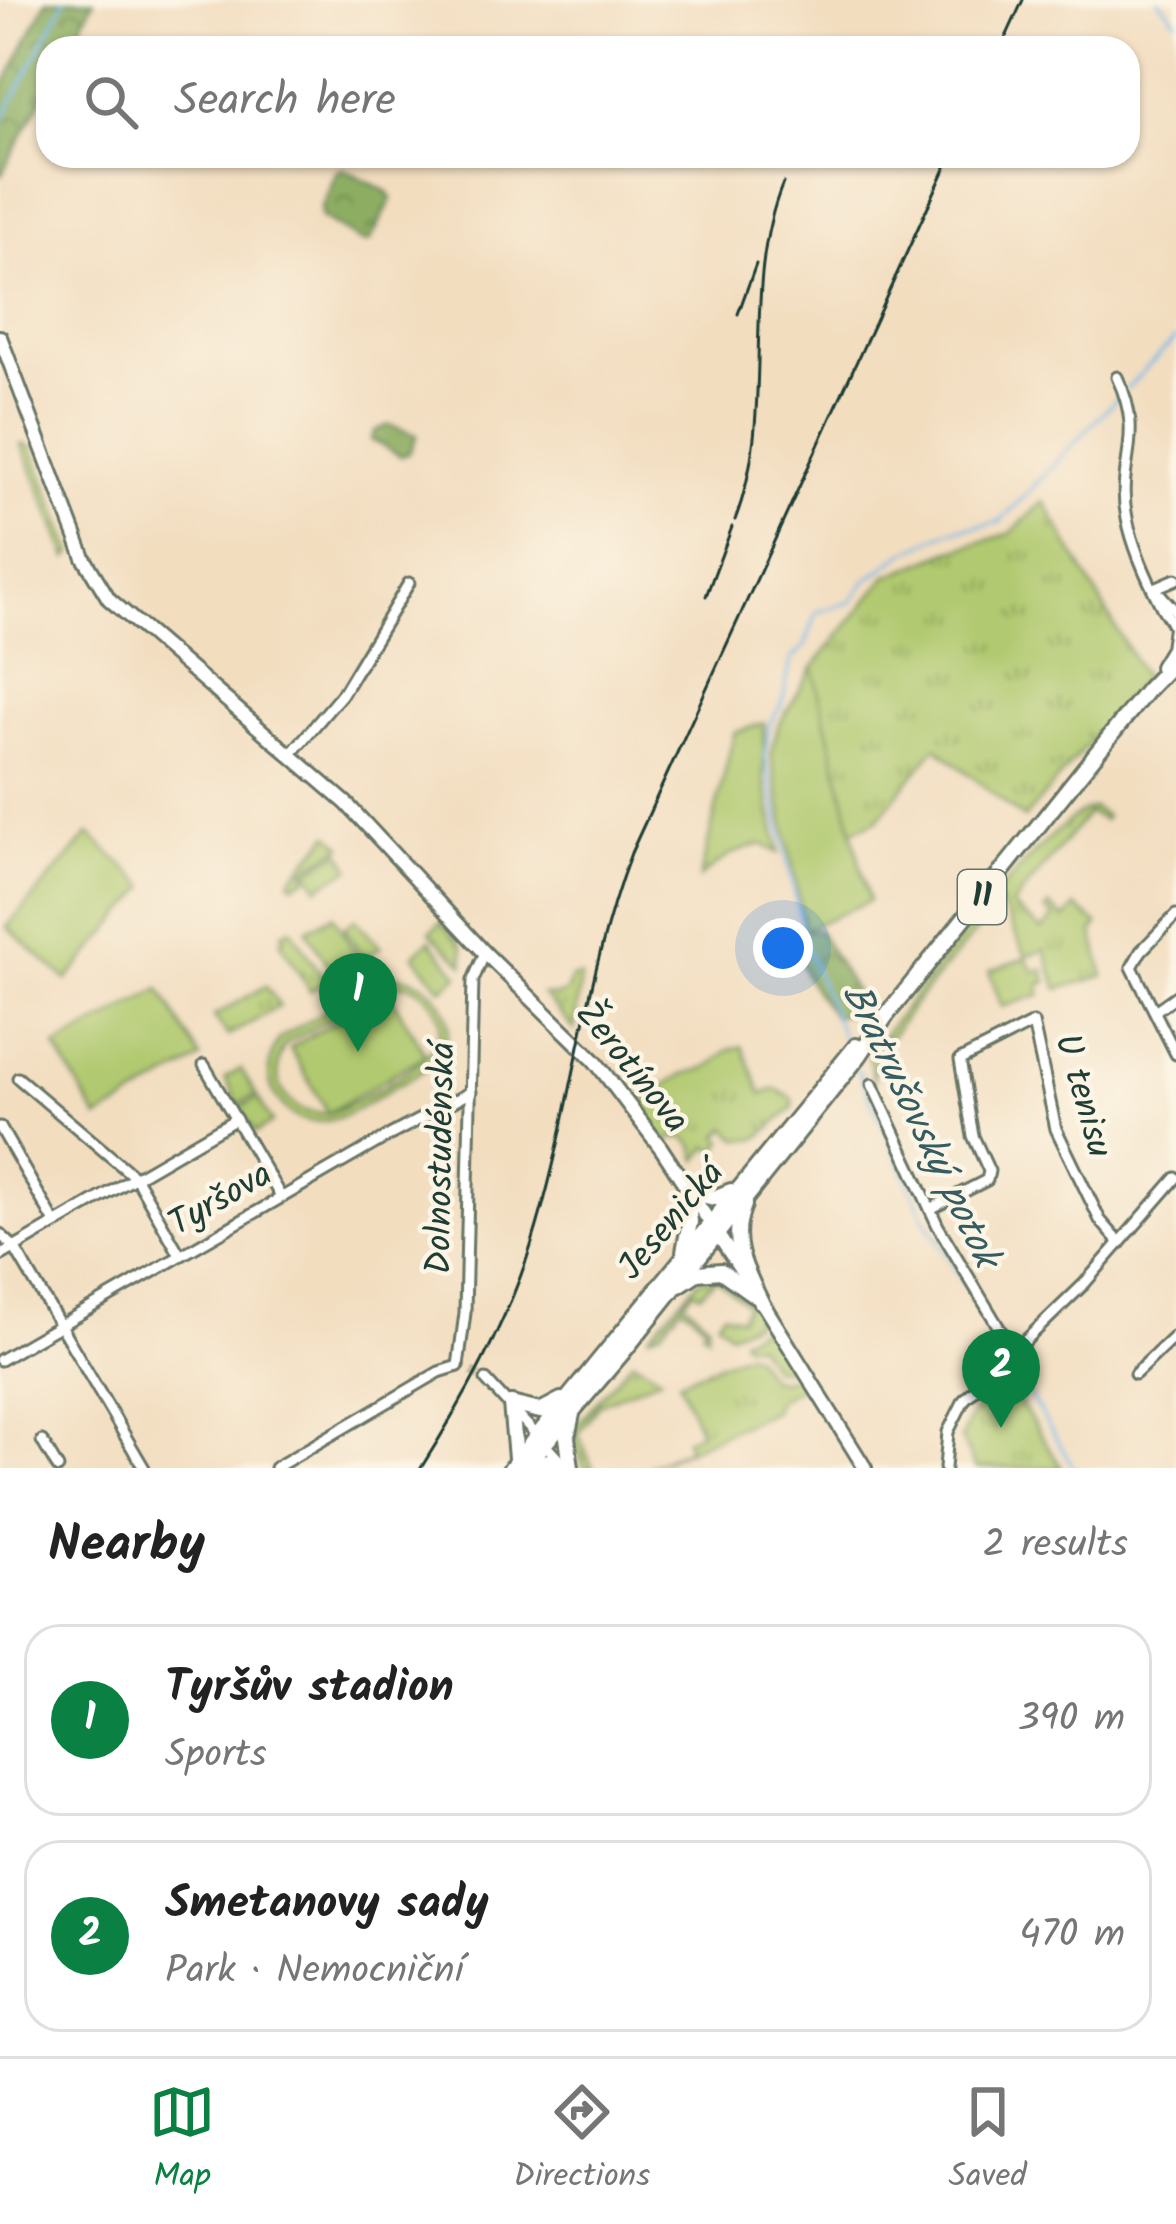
<!DOCTYPE html>
<meta charset="utf-8">
<style>
body{margin:0;font-family:Kalam,sans-serif;background:#f6f6f6;color:#222}
.you{position:absolute;left:783px;top:948px;width:42px;height:42px;margin:-30px;border:9px solid #fff;border-radius:50%;background:#1a73e8;box-shadow:0 0 0 18px #1a73e833}
.badge{display:grid;place-items:center;width:78px;height:78px;border-radius:50%;background:#0b8043;color:#fff;font-size:39px;font-weight:700}
.pin{position:absolute;translate:-50% -99px;filter:drop-shadow(0 3px 6px #0008)}
.pin::after{content:'';position:absolute;top:63px;width:42px;height:36px;background:inherit;clip-path:polygon(0 0,100% 0,50% 100%)}
.list{margin:0;padding:0;list-style:none}
h2{display:flex;justify-content:space-between;align-items:center;height:156px;margin:0;padding:0 48px;font-size:51px}
h2 small{font-size:39px;font-weight:400;color:#767676}
.list li{display:grid;grid-template-columns:78px 1fr auto;gap:36px;align-items:center;box-sizing:border-box;height:192px;margin:0 24px 24px;padding:0 24px;border:3px solid #e0e0e0;border-radius:36px}
.list b{display:block;font-size:45px;white-space:nowrap}
.list p{margin:0;font-size:39px;white-space:nowrap;color:#767676}
.list em{font-size:39px;font-style:normal;color:#767676}
.icon{flex:none;width:66px;height:66px;fill:none;stroke:currentColor;stroke-width:2;stroke-linecap:round;stroke-linejoin:round}
.map{position:relative;flex:none;width:1176px;height:1468px;overflow:hidden}
.search{position:absolute;background:#fff;box-shadow:0 3px 9px #0004;left:36px;right:36px;top:36px;height:132px;display:flex;align-items:center;gap:30px;box-sizing:border-box;padding:0 42px;border-radius:36px;color:#767676;font-size:45px}
.sheet{height:588px;background:#fff}
nav{display:flex;justify-content:space-around;align-items:center;box-sizing:border-box;height:168px;border-top:3px solid #e0e0e0;background:#fff;font-size:33px;color:#767676}
nav a{display:grid;justify-items:center;gap:6px}
nav .on{color:#0b8043}
.map>svg:first-child{display:block}
.grass{fill:url(#grass-tufts);stroke:#688352;stroke-width:3}
.forest{fill:url(#forest-crowns);stroke:#56754b;stroke-width:3}
.garden{fill:#b1c96f;stroke:#688352;stroke-width:3;fill-rule:evenodd}
.lines{fill:none;stroke-linecap:round;stroke-linejoin:round}
.stream{stroke:#71b7e8;stroke-width:3}
.street-tunnel{stroke:#c8bda3;stroke-width:9;stroke-dasharray:9 4.5;stroke-linecap:butt}
.street-casing{stroke:#697565;stroke-width:15}
.secondary-casing{stroke:#697565;stroke-width:18}
.primary-casing{stroke:#697565;stroke-width:20}
.street{stroke:#fff;stroke-width:9}
.secondary{stroke:#fff;stroke-width:12}
.primary{stroke:#fff;stroke-width:14}
.rail{stroke:#1f3d34;stroke-width:3}
.labels{text-anchor:middle;dominant-baseline:central;stroke-width:9;stroke-linejoin:round;paint-order:stroke}
.shield{fill:#fcf5e5;stroke:#617469;stroke-width:3}
.shield-label{font-size:33px;font-weight:bold;fill:#1f3d34}
.street-label{font-size:36px;fill:#1f3d34;stroke:#fcf5e5}
.water-label{font-size:39px;font-style:italic;fill:#345c61;stroke:#fcf5e5}
</style>
<div class="map">
<svg width="1176" height="1468" viewBox="0 0 1176 1468">
<defs>
<pattern id="grass-tufts" width="24" height="20" patternUnits="userSpaceOnUse" patternTransform="scale(3)"><rect width="24" height="20" fill="#b1c96f"/><path d="M3 7l-1-3M5 7V3M7 7l1-3M15 17l-1-3M17 17v-4M19 17l1-3" fill="none" stroke="#8fa45c"/></pattern>
<pattern id="forest-crowns" width="20" height="18" patternUnits="userSpaceOnUse" patternTransform="scale(3)"><rect width="20" height="18" fill="#8cad62"/><path d="M2 6a3 3 0 1 1 6 0M12 15a3 3 0 1 1 6 0" fill="none" stroke="#728e52"/></pattern>
</defs>
<rect width="100%" height="100%" fill="#fcf5e5"/>
<filter id="ink" filterUnits="userSpaceOnUse"><feTurbulence type="fractalNoise" baseFrequency=".00833" numOctaves="2"/><feDisplacementMap in="SourceGraphic" scale="24" xChannelSelector="R" yChannelSelector="G"/><feConvolveMatrix kernelMatrix="1 2 1 2 8 2 1 2 1" color-interpolation-filters="sRGB"/></filter>
<filter id="wash" filterUnits="userSpaceOnUse"><feTurbulence type="fractalNoise" baseFrequency=".004" numOctaves="4" result="noise"/><feDisplacementMap in="SourceGraphic" scale="48" xChannelSelector="R" yChannelSelector="G"/><feGaussianBlur stdDeviation="2.7" result="paint"/><feColorMatrix in="noise" values="0 0 0 0 0 0 0 0 0 0 0 0 0 0 0 0 0 1.4 0 .05"/><feComposite in="paint" operator="in"/></filter>
<g filter="url(#wash)">
<rect width="100%" height="100%" fill="#f2ddbf"/>
<!-- grass -->
<g class="grass">
<path d="M 25,444 L 32,448 L 73,553 L 68,558 L 22,445 Z"/>
<path d="M 1044,501 L 1144,678 L 1024,819 L 936,747 L 877,820 L 852,831 L 813,668 L 886,577 L 949,551 L 1010,534 Z"/>
<path d="M 1093,808 L 1105,816 L 1103,820 L 1088,813 L 1012,906 L 1042,930 L 1054,918 L 1046,910 L 1050,906 L 1065,919 L 1076,907 L 1098,924 L 1093,932 L 1104,976 L 1058,989 L 1045,950 L 1026,956 L 1000,903 L 915,1003 L 875,1059 L 874,1083 L 868,1055 C 903,1011 1050,814 1093,808 Z"/>
<path d="M 330,834 L 343,846 L 304,869 L 307,877 L 294,884 L 290,880 Z"/>
<path d="M 355,919 L 381,947 L 363,958 L 344,927 Z"/>
<path d="M 441,922 L 463,947 L 464,964 L 430,932 Z"/>
<path d="M 291,928 L 324,979 L 355,961 L 358,964 L 310,991 L 280,941 L 285,938 L 282,933 Z"/>
<path d="M 581,977 L 574,1029 L 543,995 L 558,996 L 567,991 L 571,978 Z"/>
<path d="M 266,986 L 280,1006 L 228,1036 L 214,1016 Z"/>
<path d="M 742,1046 L 762,1094 L 776,1089 L 793,1099 L 793,1108 L 757,1139 L 739,1139 L 727,1128 L 719,1136 L 724,1141 L 716,1151 L 709,1146 L 698,1160 L 694,1146 L 684,1137 L 667,1140 L 661,1137 L 638,1102 L 682,1075 L 709,1067 L 728,1050 Z"/>
<path d="M 720,1276 L 753,1305 L 756,1321 L 730,1333 L 717,1321 L 723,1312 L 740,1318 L 747,1304 L 716,1278 L 700,1294 L 694,1290 L 684,1301 L 708,1323 L 707,1334 L 702,1330 L 705,1324 L 682,1305 L 661,1330 L 648,1336 L 699,1280 Z"/>
<path d="M 762,1327 L 772,1327 L 791,1358 L 785,1369 L 772,1368 L 757,1344 L 744,1343 L 741,1338 Z"/>
<path d="M 746,1352 L 754,1355 L 769,1378 L 781,1380 L 800,1375 L 806,1383 L 776,1401 L 773,1411 L 647,1468 L 688,1448 L 685,1439 L 700,1432 L 679,1381 Z"/>
<path d="M 633,1360 L 661,1377 L 599,1404 L 578,1434 L 593,1468 L 584,1468 L 573,1440 L 576,1425 Z"/>
<path d="M 1004,1378 L 1062,1468 L 976,1468 L 961,1439 L 971,1416 Z"/>
</g>
<!-- forest -->
<g class="forest">
<path d="M 47,0 L 94,0 L 70,48 L 48,48 L 47,89 L 0,177 L 0,94 Z"/>
<path d="M 344,169 L 388,192 L 392,199 L 370,241 L 362,242 L 322,217 L 321,209 L 337,171 Z"/>
<path d="M 389,425 L 417,435 L 409,453 L 401,456 L 371,440 L 375,431 Z"/>
<path d="M 818,930 L 861,1002 L 847,1014 L 833,1016 C 814,990 792,964 796,931 Z"/>
</g>
<!-- garden -->
<g class="garden">
<path d="M 813,668 L 869,901 L 805,929 L 771,756 L 778,726 Z"/>
<path d="M 764,723 L 764,777 L 779,853 L 762,844 L 731,854 L 700,877 L 734,733 Z"/>
<path d="M 89,834 L 147,887 L 67,980 L 7,927 Z"/>
<path d="M 341,851 L 351,868 L 318,887 L 308,871 Z"/>
<path d="M 333,915 L 357,957 L 332,972 L 307,930 Z"/>
<path d="M 430,940 L 459,975 L 442,989 L 414,955 Z"/>
<path d="M 1026,958 L 1035,972 L 1043,969 L 1047,982 L 1040,984 L 1040,995 L 1002,1007 L 989,971 Z"/>
<path d="M 397,976 C 436,979 464,1021 438,1056 C 427,1071 408,1079 393,1088 C 359,1108 310,1146 278,1100 C 265,1081 267,1059 279,1039 L 374,981 ZM 391,984 C 407,984 422,987 432,1002 C 469,1053 374,1090 341,1109 L 328,1113 L 426,1055 L 388,991 L 290,1048 L 328,1113 C 287,1118 266,1079 285,1044 Z"/>
<path d="M 160,989 L 201,1059 L 98,1119 L 56,1047 Z"/>
<path d="M 241,1069 L 256,1095 L 239,1104 L 225,1078 Z"/>
<path d="M 258,1098 L 272,1123 L 255,1133 L 240,1108 Z"/>
</g>
<g class="lines">
<!-- stream -->
<g class="stream">
<path d="M 1159,0 L 1176,20"/>
<path d="M 0,125 L 65,0"/>
<path d="M 1126,389 L 1176,338"/>
<path d="M 846,1045 L 806,948 L 765,757 L 769,725 L 782,704 L 791,660 L 805,646 L 817,612 L 851,602 L 866,581 L 903,554 L 949,531 L 1000,522 L 1119,396"/>
<path d="M 858,1070 L 926,1221 L 1006,1353"/>
<path d="M 1009,1362 L 1074,1468"/>
</g>
</g>
</g>
<g filter="url(#ink)">
<g class="lines">
<!-- street-tunnel -->
<path class="street-tunnel" d="M 471,1371 L 486,1380"/>
<defs>
<g id="street">
<path d="M 1117,377 C 1147,440 1115,464 1127,518 C 1133,549 1148,581 1162,608 C 1168,618 1173,621 1175,633"/>
<path d="M 1155,588 L 1176,579"/>
<path d="M 1160,594 L 1176,612"/>
<path d="M 290,755 L 342,694 L 409,583"/>
<path d="M 1176,915 L 1141,951 L 1132,967 L 1176,1054"/>
<path d="M 1155,1011 L 1176,996"/>
<path d="M 204,1065 L 281,1197"/>
<path d="M 18,1078 L 136,1178 L 180,1255"/>
<path d="M 872,1084 L 938,1226 L 1013,1351"/>
<path d="M 0,1127 L 55,1223"/>
<path d="M 930,1209 L 987,1180 L 989,1171 L 973,1136 L 960,1060 L 1033,1023 L 1056,1129 L 1100,1220 L 1120,1243"/>
<path d="M 0,1234 L 14,1247 L 144,1468"/>
<path d="M 0,1256 L 236,1119"/>
<path d="M 0,1360 L 388,1136 L 471,1092"/>
<path d="M 458,1366 L 465,1313 L 473,980 L 485,953"/>
<path d="M 1135,1374 L 1176,1335"/>
<path d="M 486,1380 L 563,1464"/>
<path d="M 42,1441 L 58,1468"/>
<path d="M 275,1468 L 439,1372 L 458,1366"/>
<path d="M 945,1468 L 948,1432 L 964,1400 L 1084,1284 L 1176,1178"/>
</g>
<g id="secondary">
<path d="M 0,337 L 84,558 L 109,599 L 346,803 L 485,953 L 595,1061 L 661,1148 L 747,1279"/>
<path d="M 758,1296 L 865,1468"/>
</g>
<g id="primary">
<path d="M 1162,667 L 1173,649 L 1176,628"/>
<path d="M 687,1191 L 714,1198 L 731,1191"/>
<path d="M 744,1205 C 729,1242 745,1269 761,1302"/>
<path d="M 684,1251 L 690,1222 L 687,1191"/>
<path d="M 679,1285 L 697,1273 L 721,1271 L 753,1294"/>
<path d="M 511,1404 L 540,1411 L 561,1400"/>
<path d="M 511,1404 L 516,1458"/>
<path d="M 511,1468 L 856,1046"/>
<path d="M 524,1468 L 623,1352 L 859,1056 L 885,1017 L 1148,689 L 1176,660"/>
<path d="M 531,1468 L 548,1461 L 564,1468"/>
<path d="M 571,1468 L 567,1437 L 572,1414"/>
</g>
</defs>
<!-- street casing -->
<use href="#street" class="street-casing"/>
<!-- secondary casing -->
<use href="#secondary" class="secondary-casing"/>
<!-- primary casing -->
<use href="#primary" class="primary-casing"/>
<!-- street -->
<use href="#street" class="street"/>
<!-- secondary -->
<use href="#secondary" class="secondary"/>
<!-- primary -->
<use href="#primary" class="primary"/>
<!-- rail -->
<g class="rail">
<path d="M 1001,48 L 1023,0"/>
<path d="M 738,314 L 756,264"/>
<path d="M 735,520 C 777,413 739,289 783,183"/>
<path d="M 706,596 L 732,527"/>
<path d="M 421,1468 C 464,1400 507,1322 531,1246 C 572,1117 583,980 631,853 L 951,156"/>
</g>
</g>
</g>
<g class="labels">
<!-- shield labels -->
<rect class="shield" x="958" y="870" width="48" height="54" rx="9"/>
<g class="shield-label">
<text x="982" y="897">11</text>
</g>
<!-- street labels -->
<g class="street-label">
<text transform="translate(631 1068) rotate(51)">Žerotínova</text>
<text transform="translate(1082 1096) rotate(74)">U tenisu</text>
<text transform="translate(442 1158) rotate(-89)">Dolnostudénská</text>
<text transform="translate(221 1200) rotate(-30)">Tyršova</text>
<text transform="translate(672 1221) rotate(-50)">Jesenická</text>
</g>
<!-- water labels -->
<g class="water-label">
<text transform="translate(919 1126) rotate(64)">Bratrušovský potok</text>
</g>
</g>
</svg>
<div class="you"></div>
<div class="pin badge" style="left:358px;top:1052px">1</div>
<div class="pin badge" style="left:1001px;top:1428px">2</div>
<div class="search"><svg class="icon" aria-label="search" viewBox="0 0 24 24"><circle cx="10" cy="10" r="6"/><path d="M15 15l6 6"/></svg>Search here</div>
</div>
<section class="sheet">
<h2>Nearby<small>2 results</small></h2>
<ul class="list">
<li><span class="badge">1</span><div><b>Tyršův stadion</b><p>Sports</p></div><em>390 m</em></li>
<li><span class="badge">2</span><div><b>Smetanovy sady</b><p>Park · Nemocniční</p></div><em>470 m</em></li>
</ul>
</section>
<nav>
<a class="on"><svg class="icon" aria-label="map" viewBox="0 0 24 24"><path d="M3 6l6-2 6 2 6-2v14l-6 2-6-2-6 2zM9 4v14M15 6v14"/></svg>Map</a>
<a><svg class="icon" aria-label="directions" viewBox="0 0 24 24"><path d="M12 3l9 9-9 9-9-9zM9 14v-3h6M13 9l2 2-2 2"/></svg>Directions</a>
<a><svg class="icon" aria-label="saved" viewBox="0 0 24 24"><path d="M7 4h10v16l-5-4-5 4z"/></svg>Saved</a>
</nav>
